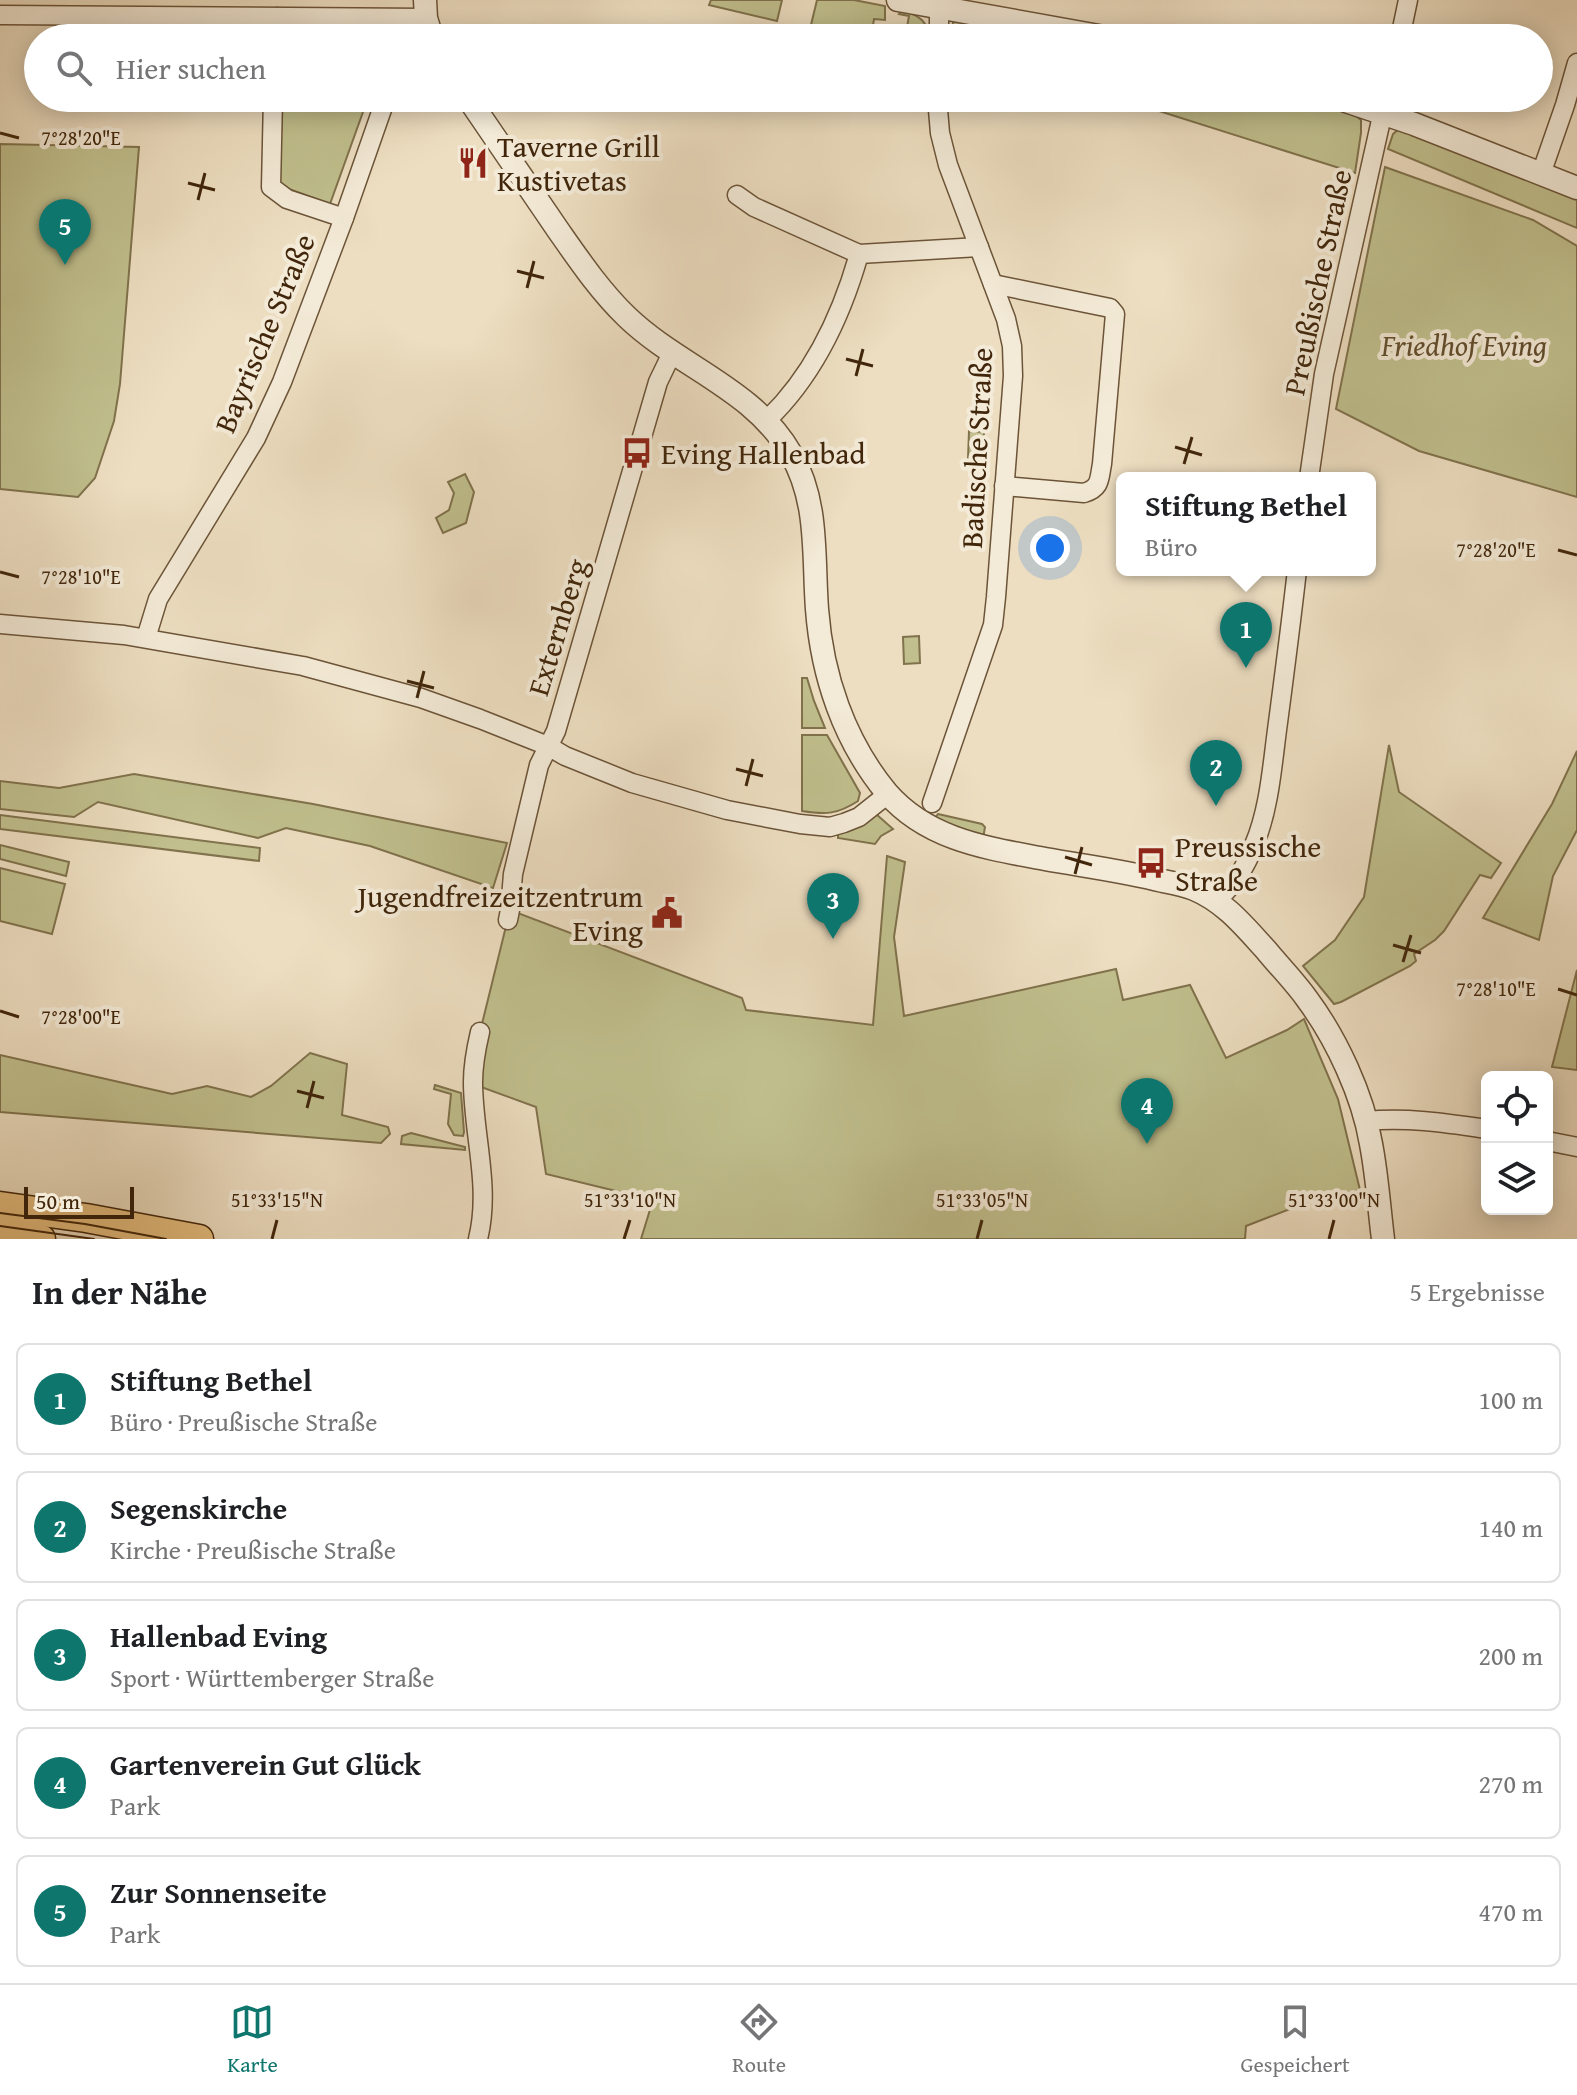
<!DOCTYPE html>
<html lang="de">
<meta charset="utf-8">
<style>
body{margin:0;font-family:"Gentium Book Plus",serif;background:#f2f2f2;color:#202124}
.controls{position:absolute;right:24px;bottom:24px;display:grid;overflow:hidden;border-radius:12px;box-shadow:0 4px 20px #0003}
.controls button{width:72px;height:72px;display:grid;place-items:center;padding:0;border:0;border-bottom:2px solid #e0e0e0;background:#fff;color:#202124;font:40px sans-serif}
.scale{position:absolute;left:24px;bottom:20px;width:110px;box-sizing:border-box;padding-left:8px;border:4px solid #41260b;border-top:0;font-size:22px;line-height:28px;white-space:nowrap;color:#41260b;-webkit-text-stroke:6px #f3ead7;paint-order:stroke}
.you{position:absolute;left:1050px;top:548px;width:28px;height:28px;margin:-20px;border:6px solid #fff;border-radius:50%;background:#1a73e8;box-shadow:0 0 0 12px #1a73e833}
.badge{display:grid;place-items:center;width:52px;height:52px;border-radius:50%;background:#0f766e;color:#fff;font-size:26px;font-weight:700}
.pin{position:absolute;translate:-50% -66px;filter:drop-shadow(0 2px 4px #0008)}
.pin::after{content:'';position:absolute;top:42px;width:28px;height:24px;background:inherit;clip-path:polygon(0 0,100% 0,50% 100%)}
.popup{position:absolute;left:1116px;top:472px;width:260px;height:104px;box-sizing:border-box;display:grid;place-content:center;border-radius:12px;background:#fff;filter:drop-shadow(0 2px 6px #0005);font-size:26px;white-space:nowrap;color:#757577}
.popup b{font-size:30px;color:#202124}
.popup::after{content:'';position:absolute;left:50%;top:100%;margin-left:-16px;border:16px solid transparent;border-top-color:#fff}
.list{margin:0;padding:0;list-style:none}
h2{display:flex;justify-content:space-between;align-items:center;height:104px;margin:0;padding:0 32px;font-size:34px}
h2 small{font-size:26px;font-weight:400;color:#757577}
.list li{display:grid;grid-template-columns:52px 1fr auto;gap:24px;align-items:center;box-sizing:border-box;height:112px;margin:0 16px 16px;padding:0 16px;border:2px solid #e0e0e0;border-radius:12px}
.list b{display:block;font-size:30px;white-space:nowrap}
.list p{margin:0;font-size:26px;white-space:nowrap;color:#757577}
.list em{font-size:26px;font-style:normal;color:#757577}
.icon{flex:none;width:44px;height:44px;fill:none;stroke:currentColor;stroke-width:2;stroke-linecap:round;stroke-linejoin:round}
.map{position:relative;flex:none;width:1577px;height:1239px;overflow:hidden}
.search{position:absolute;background:#fff;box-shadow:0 4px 20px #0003;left:24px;right:24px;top:24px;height:88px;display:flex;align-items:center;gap:20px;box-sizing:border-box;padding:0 28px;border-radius:44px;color:#757577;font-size:30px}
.sheet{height:744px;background:#fff}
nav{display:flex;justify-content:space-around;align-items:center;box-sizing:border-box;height:112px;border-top:2px solid #e0e0e0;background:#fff;font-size:22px;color:#757577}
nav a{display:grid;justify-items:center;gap:4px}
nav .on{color:#0f766e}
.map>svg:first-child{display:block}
.green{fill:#c0bf8d;stroke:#80724c;stroke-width:2}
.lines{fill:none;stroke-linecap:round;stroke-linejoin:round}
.minor-casing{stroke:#6c5438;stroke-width:21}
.tertiary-casing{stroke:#6c5438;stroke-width:25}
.primary-casing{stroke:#41260b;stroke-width:31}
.minor{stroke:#f3ead7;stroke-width:18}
.tertiary{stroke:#f3ead7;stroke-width:22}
.primary{stroke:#e6bf80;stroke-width:28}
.tram{stroke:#41260b;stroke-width:2}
.ticks{fill:none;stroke:#41260b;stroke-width:3}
.labels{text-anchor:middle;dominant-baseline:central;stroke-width:8;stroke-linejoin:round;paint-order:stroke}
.poi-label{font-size:30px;fill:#41260b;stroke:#f3ead7;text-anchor:start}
.street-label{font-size:30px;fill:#41260b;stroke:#f3ead7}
.park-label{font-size:30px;font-style:italic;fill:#614c2c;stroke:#f3ead7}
.ticks-label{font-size:20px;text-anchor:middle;fill:#41260b;stroke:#f3ead7;stroke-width:8;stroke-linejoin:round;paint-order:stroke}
</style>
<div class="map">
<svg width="1577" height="1239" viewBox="0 0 1577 1239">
<rect width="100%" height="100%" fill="#eddec1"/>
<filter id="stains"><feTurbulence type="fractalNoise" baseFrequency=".0025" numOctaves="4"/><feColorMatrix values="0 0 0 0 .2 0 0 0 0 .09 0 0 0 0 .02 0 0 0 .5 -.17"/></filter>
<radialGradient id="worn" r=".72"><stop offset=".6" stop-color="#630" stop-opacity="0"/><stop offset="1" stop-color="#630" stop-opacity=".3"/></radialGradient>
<!-- green -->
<g class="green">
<path d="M 711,0 L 782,0 L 777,21 L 709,5 Z"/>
<path d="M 817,0 L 854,0 L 885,6 L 885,20 L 874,19 L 871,38 L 857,38 L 810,29 Z"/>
<path d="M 903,9 C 917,16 929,20 928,38 L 905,38 L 909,16 L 899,14 Z"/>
<path d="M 953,18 L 1055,38 L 953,38 Z"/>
<path d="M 283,98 L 368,98 L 330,204 L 278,185 Z"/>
<path d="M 1123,98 L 1308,98 L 1350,111 L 1361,120 L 1361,133 L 1355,173 L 1124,100 Z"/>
<path d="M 1399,129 L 1577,196 L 1577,228 L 1388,149 L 1393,134 Z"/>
<path d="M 0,144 L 139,147 L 120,384 L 114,421 L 95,478 L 78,497 L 0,489 Z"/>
<path d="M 1385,167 L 1533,220 L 1577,246 L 1577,497 L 1419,451 L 1336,409 Z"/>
<path d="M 969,431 L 984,432 L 983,460 L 968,459 Z"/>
<path d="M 465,474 L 474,492 L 466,523 L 443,533 L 436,518 L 449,510 L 454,493 L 448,482 Z"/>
<path d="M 919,636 L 920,663 L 904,664 L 903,637 Z"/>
<path d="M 802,678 L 807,678 L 814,701 L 825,728 L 802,728 Z"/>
<path d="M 802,735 L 827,735 L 860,793 L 858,801 C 838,814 826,815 802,811 Z"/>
<path d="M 1389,745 L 1399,792 L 1501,863 L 1491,878 L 1480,875 L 1444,931 L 1435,940 L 1414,954 L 1416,961 L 1410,966 L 1341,1002 L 1334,1004 L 1303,966 L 1335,940 L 1364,897 Z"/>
<path d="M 1577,751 L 1577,830 L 1553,876 L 1539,940 L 1483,918 L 1552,804 Z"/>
<path d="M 134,774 L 313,804 L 507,843 L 493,888 L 370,846 L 286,828 L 258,838 L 98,802 L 74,817 L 0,809 L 0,781 L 59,788 Z"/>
<path d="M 876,814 L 893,829 L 881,836 L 875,844 L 838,838 L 838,834 Z"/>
<path d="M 938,814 L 982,824 L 985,827 L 983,839 L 933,820 Z"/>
<path d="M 0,815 L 260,848 L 259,861 L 0,829 Z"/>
<path d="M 0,845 L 69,862 L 66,876 L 0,859 Z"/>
<path d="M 887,856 L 905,862 L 894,937 L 904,1016 L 1116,969 L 1123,1000 L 1190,985 L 1226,1058 L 1287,1030 L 1304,1019 L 1338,1099 L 1360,1190 L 1308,1202 L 1246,1226 L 1245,1239 L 641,1239 L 653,1200 L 546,1174 L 536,1107 L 473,1084 L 480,1032 L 510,910 L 742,998 L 746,1010 L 873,1025 Z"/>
<path d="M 0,868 L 65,884 L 52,934 L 0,921 Z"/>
<path d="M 1577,970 L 1577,1070 L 1552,1067 Z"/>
<path d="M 310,1053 L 347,1064 L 342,1115 L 388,1127 L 390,1134 L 381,1143 L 0,1112 L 0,1055 L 172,1094 L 207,1086 L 251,1097 L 271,1086 Z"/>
<path d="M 435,1085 L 461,1093 L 464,1132 L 463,1136 L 454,1135 L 448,1124 L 451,1094 L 434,1089 Z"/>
<path d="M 411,1133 L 465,1147 L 465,1150 L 401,1144 L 402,1136 Z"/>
</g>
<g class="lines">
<defs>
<g id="minor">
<path d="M 939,0 L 939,38"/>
<path d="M 0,15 L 426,18"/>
<path d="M 276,38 L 277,17"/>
<path d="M 1400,38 L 1408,0"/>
<path d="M 273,98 L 271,187 L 287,199 L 344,218"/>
<path d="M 1541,174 L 1565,105 L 1577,63"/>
<path d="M 737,195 L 754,207 L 859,254 L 979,247"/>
<path d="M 993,284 L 1110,308 L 1115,314 L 1102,464 C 1099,479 1101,488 1084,493 L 1004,486"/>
<path d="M 767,420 C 813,376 842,314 859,254"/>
<path d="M 1309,478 L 1324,374 L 1386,98"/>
<path d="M 0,624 L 124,635 L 303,666 L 421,698 L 480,719 L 548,746 L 565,756 L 632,783 L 727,810 L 800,824 L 830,827 L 844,823 L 859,817 L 888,794"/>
<path d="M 146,638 L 158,599 L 256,438 L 282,382 L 344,218 L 386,98"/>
<path d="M 932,803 L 993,625 L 996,597 L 1013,376 L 1012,346 L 1006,319 L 948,165 L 940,133 L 937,98"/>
<path d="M 1216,901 C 1233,886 1246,867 1254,845 C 1269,810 1272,768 1277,730 C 1284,677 1291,623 1297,570"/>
<path d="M 508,920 L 510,910 L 513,874 L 539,765 L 556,731 L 658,382 L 672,353"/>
<path d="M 1366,1121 C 1407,1117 1446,1123 1487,1129"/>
<path d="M 1547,1141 L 1577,1147"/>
<path d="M 478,1239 C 491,1187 473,1134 473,1082 C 473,1065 476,1049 480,1032"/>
</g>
<g id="tertiary">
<path d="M 425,0 L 426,18 L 432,38"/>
<path d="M 898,0 L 1110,38"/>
<path d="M 468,98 C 498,142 528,186 558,230 C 579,260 600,291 627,317 C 679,367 754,389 791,454 C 819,502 813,556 817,609 C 822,676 844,741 887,793 C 928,840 987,848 1045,859 C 1084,866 1124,871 1163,881 C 1173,883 1184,885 1194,889 C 1225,902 1244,926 1266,950 C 1279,966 1295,982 1307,999 C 1336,1038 1363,1095 1371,1144 C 1377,1175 1379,1207 1383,1239"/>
<path d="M 1337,98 L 1414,124 L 1577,188"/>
</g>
<g id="primary">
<path d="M 0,1206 L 86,1218 L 199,1239"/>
<path d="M 0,1233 L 41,1239"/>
</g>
</defs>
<!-- minor casing -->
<use href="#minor" class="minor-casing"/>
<!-- tertiary casing -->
<use href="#tertiary" class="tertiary-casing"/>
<!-- primary casing -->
<use href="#primary" class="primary-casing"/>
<!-- minor -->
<use href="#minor" class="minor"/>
<!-- tertiary -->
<use href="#tertiary" class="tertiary"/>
<!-- primary -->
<use href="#primary" class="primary"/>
<!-- tram -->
<g class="tram">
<path d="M 0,1213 L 85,1224 L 166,1239"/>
<path d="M 0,1226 L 94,1239"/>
</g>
</g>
<!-- ticks -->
<path class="ticks" d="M 0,133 L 19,138M 188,183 L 215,190M 198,200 L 205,173M 517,271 L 544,278M 527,288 L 534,261M 846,359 L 873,366M 856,376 L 863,349M 1175,447 L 1202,455M 1184,464 L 1192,437M 1558,550 L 1577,555M 0,572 L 19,577M 407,681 L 434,688M 417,698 L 424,671M 736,769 L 763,776M 746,786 L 753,759M 1065,857 L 1092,865M 1075,874 L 1082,847M 1393,945 L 1421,953M 1403,962 L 1411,935M 1558,989 L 1577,995M 0,1011 L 19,1017M 297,1091 L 324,1098M 307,1108 L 314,1081M 272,1239 L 277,1220M 624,1239 L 630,1220M 977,1239 L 982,1220M 1329,1239 L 1334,1220"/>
<!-- icons -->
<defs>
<symbol id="restaurant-bare" viewBox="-9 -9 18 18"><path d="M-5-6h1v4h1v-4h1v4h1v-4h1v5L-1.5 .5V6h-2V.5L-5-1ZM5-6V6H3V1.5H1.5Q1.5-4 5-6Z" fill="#8f2418" stroke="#f3ead7" stroke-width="2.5" paint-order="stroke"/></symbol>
<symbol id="bus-bare" viewBox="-9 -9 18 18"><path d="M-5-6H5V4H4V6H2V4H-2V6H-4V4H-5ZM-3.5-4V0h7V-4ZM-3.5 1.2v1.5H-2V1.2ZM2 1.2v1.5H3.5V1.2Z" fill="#8f2418" stroke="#f3ead7" stroke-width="2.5" paint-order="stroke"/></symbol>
<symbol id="civic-bare" viewBox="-9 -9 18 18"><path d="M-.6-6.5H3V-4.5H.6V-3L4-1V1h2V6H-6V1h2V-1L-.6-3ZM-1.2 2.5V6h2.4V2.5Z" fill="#8f2418" stroke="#f3ead7" stroke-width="2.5" paint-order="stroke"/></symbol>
</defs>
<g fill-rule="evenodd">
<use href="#restaurant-bare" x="451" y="141" width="44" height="44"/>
<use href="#bus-bare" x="615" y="431" width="44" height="44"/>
<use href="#bus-bare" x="1129" y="841" width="44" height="44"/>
<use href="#civic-bare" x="645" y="891" width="44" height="44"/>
</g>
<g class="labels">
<!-- poi labels -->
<g class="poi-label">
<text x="497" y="146">Taverne Grill<tspan x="497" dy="34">Kustivetas</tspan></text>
<text x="661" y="453">Eving Hallenbad</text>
<text x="1175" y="846">Preussische<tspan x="1175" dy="34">Straße</tspan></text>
<text x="643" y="896" text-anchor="end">Jugendfreizeitzentrum<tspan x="643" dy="34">Eving</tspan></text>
</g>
<!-- street labels -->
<g class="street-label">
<text transform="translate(1317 282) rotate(-78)">Preußische Straße</text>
<text transform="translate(264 333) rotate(-67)">Bayrische Straße</text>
<text transform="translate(976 448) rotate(-87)">Badische Straße</text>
<text transform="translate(557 627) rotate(-73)">Externberg</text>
</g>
<!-- park labels -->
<g class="park-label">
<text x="1464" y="345">Friedhof Eving</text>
</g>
</g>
<g class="ticks-label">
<text x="81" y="145">7°28'20"E</text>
<text x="1496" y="557">7°28'20"E</text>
<text x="81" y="584">7°28'10"E</text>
<text x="1496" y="996">7°28'10"E</text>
<text x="81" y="1024">7°28'00"E</text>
<text x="277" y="1207">51°33'15"N</text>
<text x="630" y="1207">51°33'10"N</text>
<text x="982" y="1207">51°33'05"N</text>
<text x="1334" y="1207">51°33'00"N</text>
</g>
<rect width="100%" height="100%" filter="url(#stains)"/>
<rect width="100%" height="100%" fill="url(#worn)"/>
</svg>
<div class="controls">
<button><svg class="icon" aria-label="locate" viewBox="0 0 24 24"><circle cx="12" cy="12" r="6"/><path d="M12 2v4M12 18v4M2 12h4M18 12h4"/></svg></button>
<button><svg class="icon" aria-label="layers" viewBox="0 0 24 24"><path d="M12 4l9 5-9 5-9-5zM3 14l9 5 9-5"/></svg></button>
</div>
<div class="scale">50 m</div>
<div class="you"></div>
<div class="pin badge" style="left:1246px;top:668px">1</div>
<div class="popup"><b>Stiftung Bethel</b>Büro</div>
<div class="pin badge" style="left:1216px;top:806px">2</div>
<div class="pin badge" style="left:833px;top:939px">3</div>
<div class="pin badge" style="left:1147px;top:1144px">4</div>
<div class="pin badge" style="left:65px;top:265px">5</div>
<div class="search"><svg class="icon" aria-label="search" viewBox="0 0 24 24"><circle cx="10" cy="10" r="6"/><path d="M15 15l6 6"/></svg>Hier suchen</div>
</div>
<section class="sheet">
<h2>In der Nähe<small>5 Ergebnisse</small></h2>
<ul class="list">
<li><span class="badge">1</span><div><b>Stiftung Bethel</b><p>Büro · Preußische Straße</p></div><em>100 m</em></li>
<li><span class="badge">2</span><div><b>Segenskirche</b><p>Kirche · Preußische Straße</p></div><em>140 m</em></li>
<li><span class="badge">3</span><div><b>Hallenbad Eving</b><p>Sport · Württemberger Straße</p></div><em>200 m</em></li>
<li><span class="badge">4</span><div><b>Gartenverein Gut Glück</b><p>Park</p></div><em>270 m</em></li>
<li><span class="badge">5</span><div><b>Zur Sonnenseite</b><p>Park</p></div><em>470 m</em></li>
</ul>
</section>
<nav>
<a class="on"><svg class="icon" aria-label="map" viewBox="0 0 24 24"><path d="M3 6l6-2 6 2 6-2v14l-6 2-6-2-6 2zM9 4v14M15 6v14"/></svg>Karte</a>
<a><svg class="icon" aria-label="directions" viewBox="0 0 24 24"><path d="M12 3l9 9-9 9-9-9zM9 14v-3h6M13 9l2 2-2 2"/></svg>Route</a>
<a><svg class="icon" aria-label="saved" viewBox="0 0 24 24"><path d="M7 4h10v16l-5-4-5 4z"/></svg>Gespeichert</a>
</nav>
